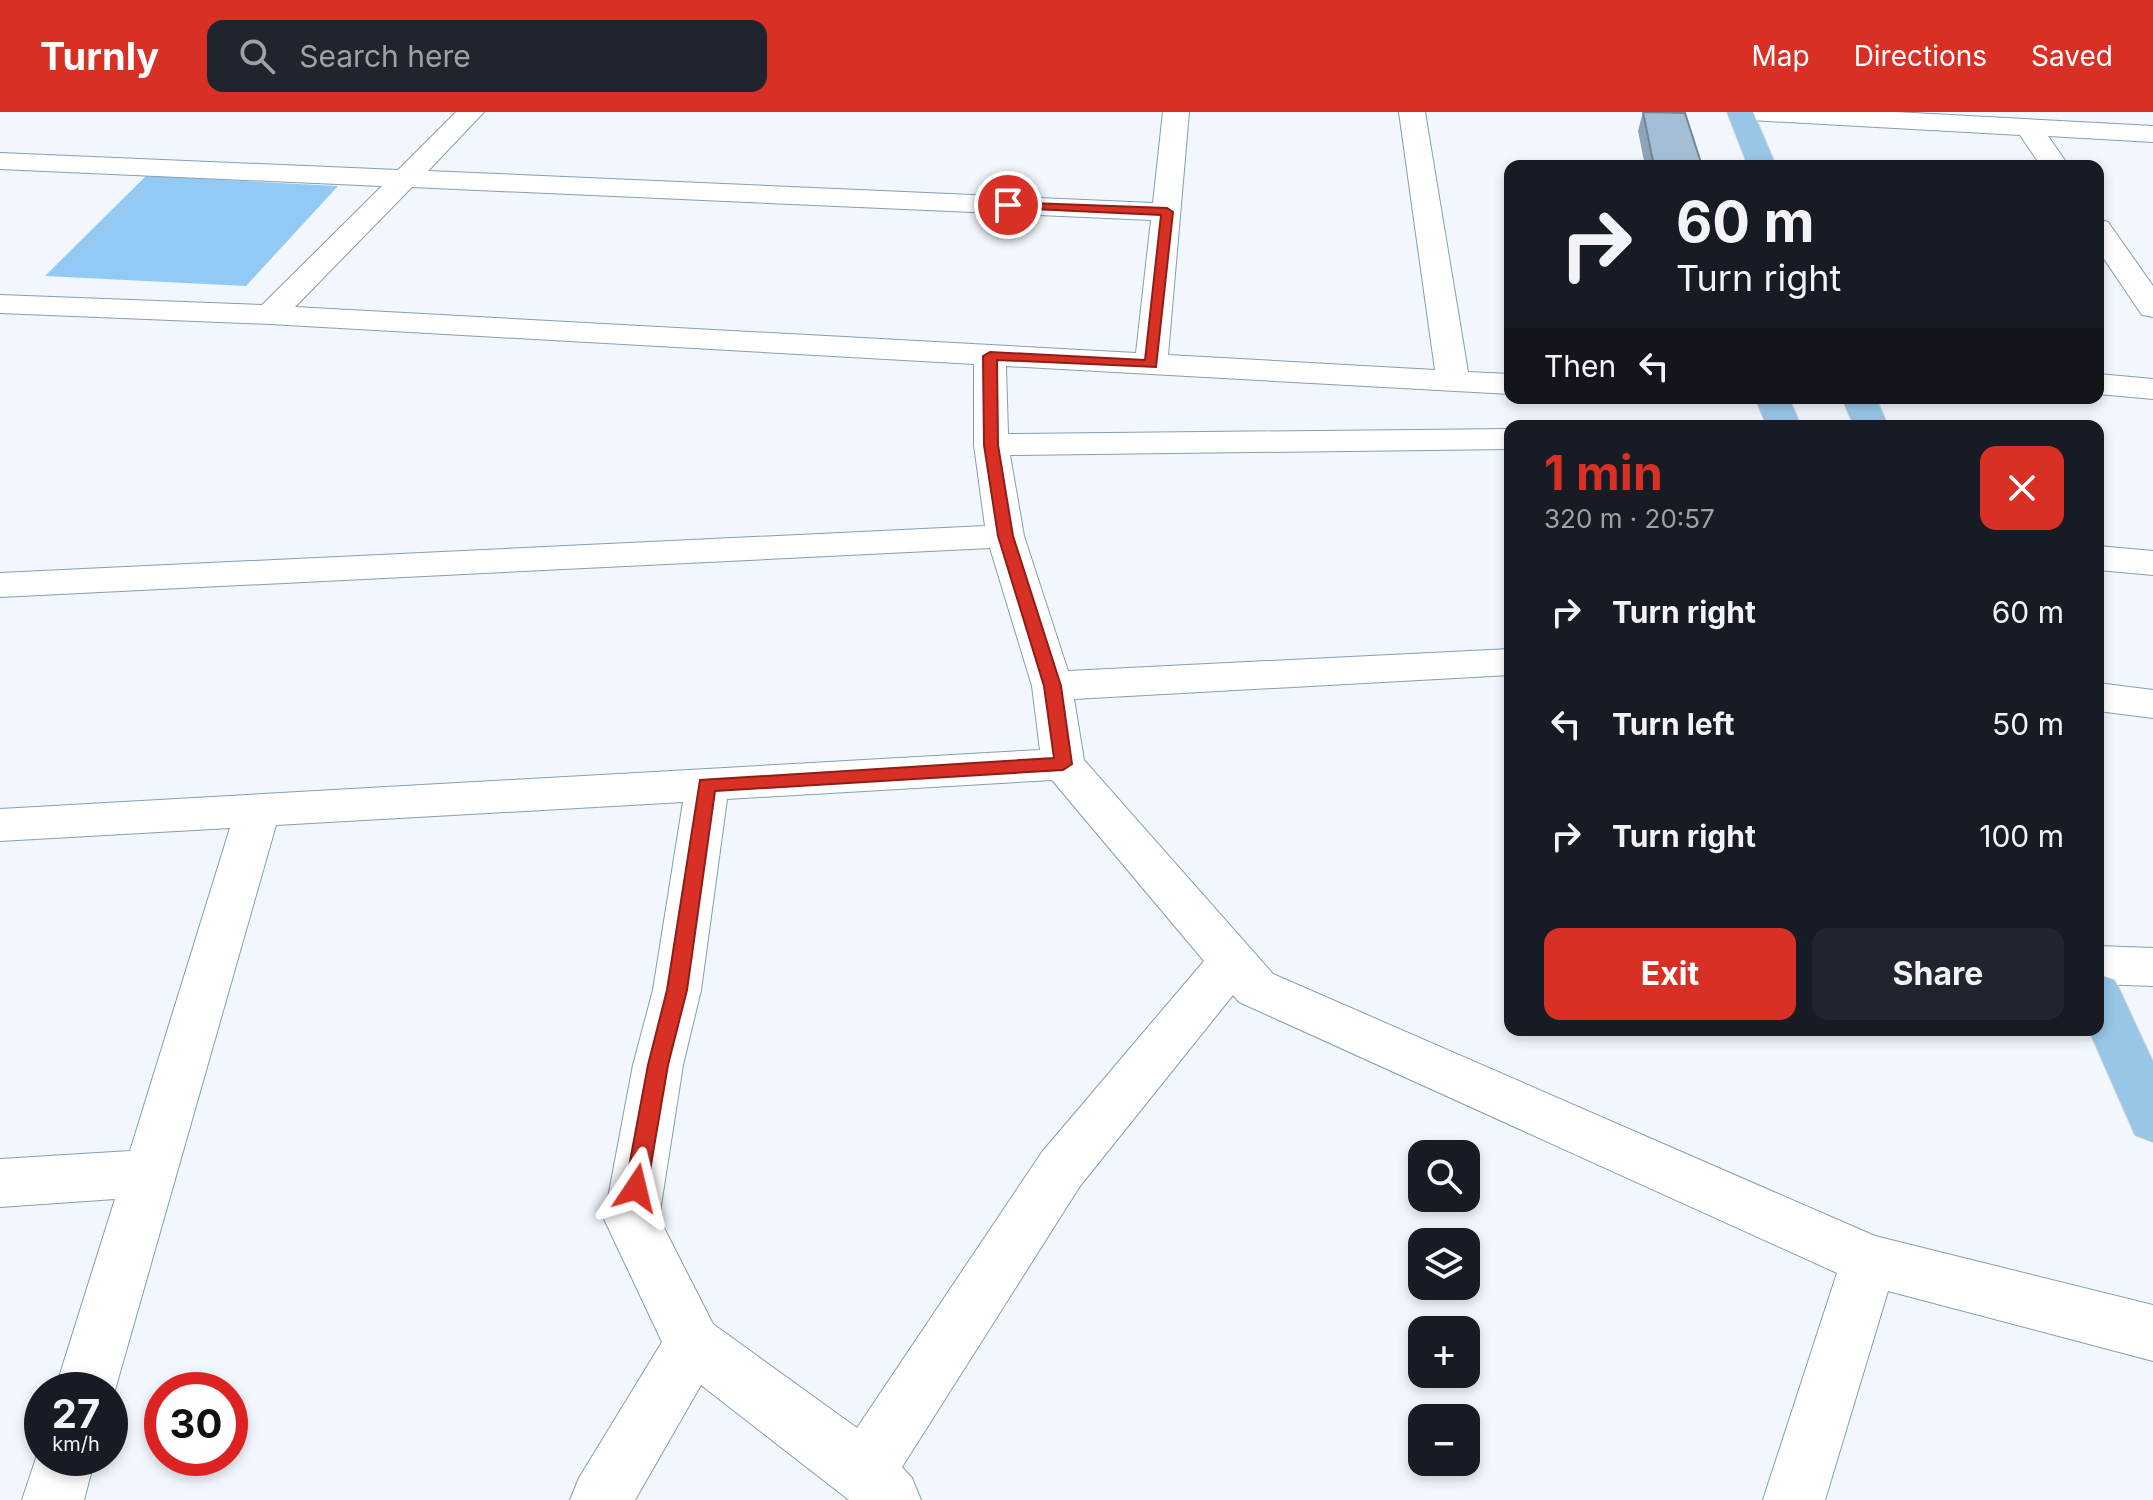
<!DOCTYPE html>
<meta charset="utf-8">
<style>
:root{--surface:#171b24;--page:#20242c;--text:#f1f3f6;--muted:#9ea1a6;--accent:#d93025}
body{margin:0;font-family:Inter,sans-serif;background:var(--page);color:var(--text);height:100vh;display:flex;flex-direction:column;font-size:30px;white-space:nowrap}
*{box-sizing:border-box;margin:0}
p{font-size:26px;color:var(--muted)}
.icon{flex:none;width:44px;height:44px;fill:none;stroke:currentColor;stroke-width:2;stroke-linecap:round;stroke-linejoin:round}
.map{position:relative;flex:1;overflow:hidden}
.details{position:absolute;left:1504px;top:308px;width:600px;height:616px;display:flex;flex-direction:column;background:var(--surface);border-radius:16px;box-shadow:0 4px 12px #0003}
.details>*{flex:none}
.hud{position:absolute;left:1504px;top:48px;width:600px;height:244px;border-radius:16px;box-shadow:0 4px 12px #0003;background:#171b24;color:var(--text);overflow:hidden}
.buttons{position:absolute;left:1408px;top:1028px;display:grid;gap:16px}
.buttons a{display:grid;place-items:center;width:72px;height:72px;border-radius:16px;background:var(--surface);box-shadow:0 4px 12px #0003;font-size:40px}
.speed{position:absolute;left:24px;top:1260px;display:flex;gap:16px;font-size:40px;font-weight:700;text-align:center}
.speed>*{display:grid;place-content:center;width:104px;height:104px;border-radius:50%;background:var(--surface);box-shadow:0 4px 12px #0003;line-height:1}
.speed small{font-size:20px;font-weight:400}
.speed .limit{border:12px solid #d22;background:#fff;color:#111}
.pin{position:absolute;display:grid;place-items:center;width:68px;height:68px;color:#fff;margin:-34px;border:4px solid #fff;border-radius:50%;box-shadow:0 2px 8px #0007}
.me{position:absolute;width:88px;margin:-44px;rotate:10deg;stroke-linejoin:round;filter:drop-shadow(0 0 6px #0008)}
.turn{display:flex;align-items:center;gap:28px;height:168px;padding:0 40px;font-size:36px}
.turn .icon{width:104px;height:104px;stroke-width:2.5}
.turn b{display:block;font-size:56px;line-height:68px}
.then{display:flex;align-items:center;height:76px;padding:0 40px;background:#0003;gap:16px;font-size:30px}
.round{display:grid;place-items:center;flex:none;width:84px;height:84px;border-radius:16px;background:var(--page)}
.overview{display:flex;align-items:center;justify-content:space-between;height:136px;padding:0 40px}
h1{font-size:48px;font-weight:700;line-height:60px;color:var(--accent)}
.primary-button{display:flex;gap:16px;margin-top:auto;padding:16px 40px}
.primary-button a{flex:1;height:92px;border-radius:16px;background:var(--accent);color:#fff;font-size:32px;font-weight:700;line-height:92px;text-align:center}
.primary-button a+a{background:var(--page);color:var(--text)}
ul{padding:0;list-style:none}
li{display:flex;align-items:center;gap:24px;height:112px;padding:0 40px}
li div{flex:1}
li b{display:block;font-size:30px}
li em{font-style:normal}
header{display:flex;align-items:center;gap:48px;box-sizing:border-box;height:112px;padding:0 40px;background:var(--accent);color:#fff}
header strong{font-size:38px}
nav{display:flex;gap:44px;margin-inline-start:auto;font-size:28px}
.search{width:560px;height:72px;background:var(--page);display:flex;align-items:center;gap:20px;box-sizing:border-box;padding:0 28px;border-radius:16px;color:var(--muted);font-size:30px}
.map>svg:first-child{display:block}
.green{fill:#93caf5}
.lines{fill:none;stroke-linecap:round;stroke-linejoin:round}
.minor-casing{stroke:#849eb3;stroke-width:2}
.major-casing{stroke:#d1d3d5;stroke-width:2}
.minor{fill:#fff;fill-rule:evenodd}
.major{fill:#98c6e7;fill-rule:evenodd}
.wall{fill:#8da4b7}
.building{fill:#a4bfd5;stroke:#738695;stroke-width:2}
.route{fill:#d93025;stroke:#8d1f18;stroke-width:2}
</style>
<header>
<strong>Turnly</strong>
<div class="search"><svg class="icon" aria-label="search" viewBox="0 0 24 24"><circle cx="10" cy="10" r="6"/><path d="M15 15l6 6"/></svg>Search here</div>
<nav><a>Map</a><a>Directions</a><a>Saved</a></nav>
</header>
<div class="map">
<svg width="2153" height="1388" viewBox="0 0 2153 1388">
<rect width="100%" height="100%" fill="#f1f7fc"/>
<path class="green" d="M146,64L338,74L246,174L45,164Z"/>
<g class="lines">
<defs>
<path id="minor" d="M456,0H484L428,59L1153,91L1163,0H1189L1168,243L1435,258L1399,0H1425L1468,260L1510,262V282L1006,254L1008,322L1510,317V337L1010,343L1024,424L1068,559L1510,537V563L1074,587L1084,648L1273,862L1875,1124L2153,1193V1249L1888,1179L1825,1388H1763L1837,1161L1239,890L1233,883L1080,1074L902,1355L912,1366L921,1388H849L701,1273L635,1388H570L579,1366L662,1230L604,1107L633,953L653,878L683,690L276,713L115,1278L110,1289V1278H55L115,1087L0,1095V1047L130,1039L230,716L0,729V697L1040,638L1032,574L990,436L0,485V461L985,414L974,333V252L270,212L0,201V183L262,193L382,74L0,57V41L398,58ZM412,75L1151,108L1136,241L295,195ZM1052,668L1204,849L1042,1040L857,1316L713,1212L659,1106L683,953L701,878L727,687Z
M1737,0H1895L2153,14V30L2048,24L2069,54H2041L2020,23L1750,8Z
M2098,107L2108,110L2153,174V205L2142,203L2098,138Z
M2098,262L2153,267V287L2098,282Z
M2098,434L2153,439V463L2098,458Z
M2098,571L2153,578V606L2098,599Z
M2098,834L2153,836V874L2098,872Z
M42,1328V1346H95L84,1388H22Z"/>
<path id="major" d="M1727,0H1753L1776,54H1748Z
M1755,286H1789L1801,314H1767Z
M1842,286H1876L1888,314H1854Z
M2098,862L2115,868L2153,950V1030L2135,1023L2089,918H2098Z"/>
</defs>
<use href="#minor" class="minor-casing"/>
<use href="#major" class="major-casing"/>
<use href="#minor" class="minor"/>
<use href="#major" class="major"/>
</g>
<path class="wall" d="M1643,0L1702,54H1645L1638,19Z"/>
<path class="building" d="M1643,0L1685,1L1702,54H1654Z"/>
<path class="route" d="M1004,90L1167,96L1173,100L1156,255L997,248L998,333L1013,424L1061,574L1072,652L1063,658L715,679L687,878L668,953L647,1076L644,1083L636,1086L628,1083L625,1076L648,953L667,878L700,668L1054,646L1044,574L998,424L984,333L983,244L990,240L1145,248L1161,103L1008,96L1004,95Z"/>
</svg>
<div class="buttons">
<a><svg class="icon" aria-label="search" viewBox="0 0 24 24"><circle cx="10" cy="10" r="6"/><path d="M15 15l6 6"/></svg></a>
<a><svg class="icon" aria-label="layers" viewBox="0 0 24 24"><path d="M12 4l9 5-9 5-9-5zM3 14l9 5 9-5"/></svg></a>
<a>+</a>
<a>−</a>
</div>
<div class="speed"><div>27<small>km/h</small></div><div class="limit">30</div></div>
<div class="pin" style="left:1008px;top:93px;background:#d93025"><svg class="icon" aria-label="arrive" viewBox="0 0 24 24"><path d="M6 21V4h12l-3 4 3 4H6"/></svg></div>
<svg class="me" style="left:636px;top:1076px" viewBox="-20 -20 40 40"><path d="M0-17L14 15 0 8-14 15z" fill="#d93025" stroke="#fff" stroke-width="4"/></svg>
<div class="hud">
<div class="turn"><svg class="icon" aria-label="right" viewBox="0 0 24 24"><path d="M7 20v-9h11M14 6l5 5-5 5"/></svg><div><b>60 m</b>Turn right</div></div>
<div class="then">Then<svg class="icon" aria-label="left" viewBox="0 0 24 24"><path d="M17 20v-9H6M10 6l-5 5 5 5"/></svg></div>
</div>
<section class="details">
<div class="overview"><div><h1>1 min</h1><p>320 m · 20:57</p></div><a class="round" style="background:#d93025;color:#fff"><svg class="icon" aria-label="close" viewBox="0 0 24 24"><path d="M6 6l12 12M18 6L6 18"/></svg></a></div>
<ul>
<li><svg class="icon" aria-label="right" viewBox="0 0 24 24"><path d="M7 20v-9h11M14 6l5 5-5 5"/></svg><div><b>Turn right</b></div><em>60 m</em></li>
<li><svg class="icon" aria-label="left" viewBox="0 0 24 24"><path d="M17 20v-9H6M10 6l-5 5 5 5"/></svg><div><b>Turn left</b></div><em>50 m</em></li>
<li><svg class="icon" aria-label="right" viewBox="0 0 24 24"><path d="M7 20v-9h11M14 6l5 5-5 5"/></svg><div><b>Turn right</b></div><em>100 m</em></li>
</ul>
<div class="primary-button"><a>Exit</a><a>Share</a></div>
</section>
</div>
